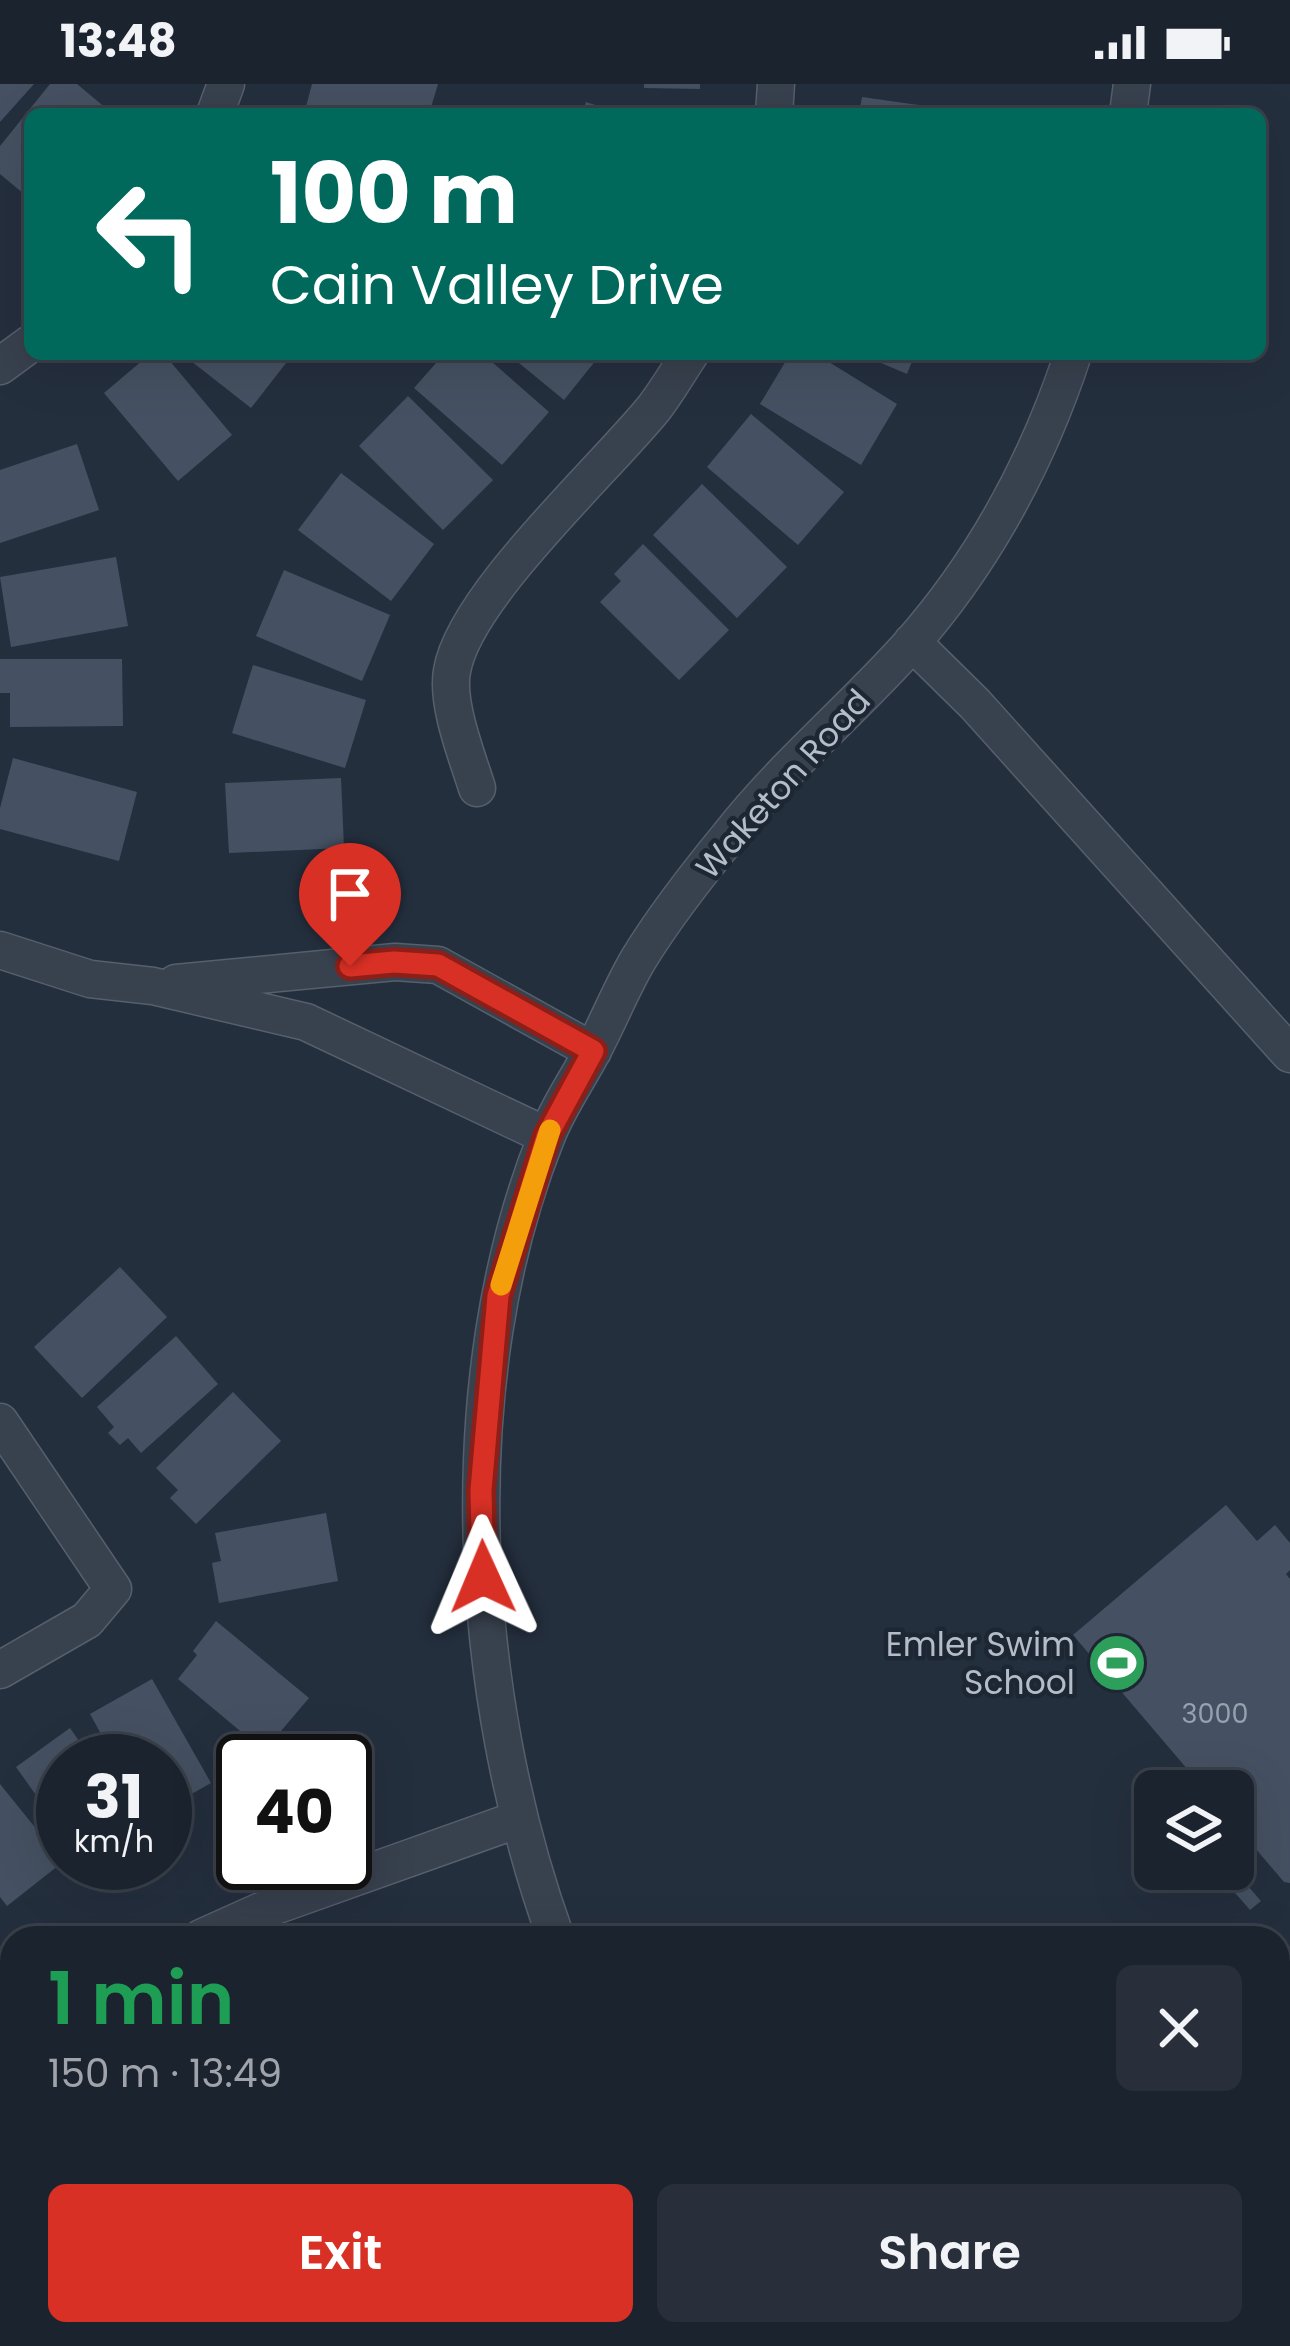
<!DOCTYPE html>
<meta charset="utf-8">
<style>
:root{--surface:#1b232e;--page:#282f3a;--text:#f1f3f6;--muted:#a0a4aa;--line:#39404a;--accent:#d93025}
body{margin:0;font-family:Poppins,sans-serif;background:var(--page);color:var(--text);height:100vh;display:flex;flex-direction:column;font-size:45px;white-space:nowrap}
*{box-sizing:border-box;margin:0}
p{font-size:39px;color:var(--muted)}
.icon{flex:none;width:66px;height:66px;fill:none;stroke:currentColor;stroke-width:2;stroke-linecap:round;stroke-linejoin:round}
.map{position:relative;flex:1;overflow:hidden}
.sheet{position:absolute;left:0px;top:1842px;width:1290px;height:420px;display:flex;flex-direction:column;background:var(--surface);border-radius:36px 36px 0 0;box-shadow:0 12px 48px #0002,0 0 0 3px var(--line)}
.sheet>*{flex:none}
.hud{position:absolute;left:24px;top:24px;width:1242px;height:252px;border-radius:18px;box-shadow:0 12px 48px #0002,0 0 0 3px var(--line);background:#00695c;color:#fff;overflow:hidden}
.tools{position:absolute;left:1134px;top:1686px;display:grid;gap:24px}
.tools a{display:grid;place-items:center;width:120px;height:120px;border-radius:18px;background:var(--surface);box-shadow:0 12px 48px #0002,0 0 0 3px var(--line);font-size:60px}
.speed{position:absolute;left:36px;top:1650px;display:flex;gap:24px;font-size:60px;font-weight:700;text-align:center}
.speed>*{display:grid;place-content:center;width:156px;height:156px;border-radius:50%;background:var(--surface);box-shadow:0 12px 48px #0002,0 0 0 3px var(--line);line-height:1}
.speed small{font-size:30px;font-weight:400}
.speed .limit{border:6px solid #111;border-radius:18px;background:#fff;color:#111}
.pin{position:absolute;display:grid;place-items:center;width:102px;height:102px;color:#fff;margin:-123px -51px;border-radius:50% 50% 50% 0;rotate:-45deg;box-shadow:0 0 12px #0007}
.pin .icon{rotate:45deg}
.me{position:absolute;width:132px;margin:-66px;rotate:359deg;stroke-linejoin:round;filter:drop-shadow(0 0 9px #0008)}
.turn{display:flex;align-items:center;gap:42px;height:252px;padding:0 48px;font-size:54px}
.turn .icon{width:156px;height:156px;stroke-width:2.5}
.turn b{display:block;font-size:84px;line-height:102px}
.round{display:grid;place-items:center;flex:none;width:126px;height:126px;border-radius:18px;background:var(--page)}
.head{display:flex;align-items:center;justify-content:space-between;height:204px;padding:0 48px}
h1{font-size:72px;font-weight:600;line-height:90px;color:#1e9e55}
.primary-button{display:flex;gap:24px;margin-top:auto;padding:24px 48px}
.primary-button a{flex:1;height:138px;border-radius:18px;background:var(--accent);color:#fff;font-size:48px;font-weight:600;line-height:138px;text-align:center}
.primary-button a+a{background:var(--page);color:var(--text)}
.status{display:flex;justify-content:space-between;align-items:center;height:84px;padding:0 60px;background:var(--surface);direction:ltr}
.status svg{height:33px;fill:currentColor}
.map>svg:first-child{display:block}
.building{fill:#455162}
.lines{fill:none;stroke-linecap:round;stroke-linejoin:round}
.minor-casing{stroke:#565f6c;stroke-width:39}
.minor{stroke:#38414e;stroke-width:36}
.route-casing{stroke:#8d1f18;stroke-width:30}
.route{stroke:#d93025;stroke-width:21}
.slow{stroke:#f59e0b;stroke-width:21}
.labels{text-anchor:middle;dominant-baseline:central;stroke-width:9;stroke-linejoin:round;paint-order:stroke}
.number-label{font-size:27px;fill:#98a1af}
.street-label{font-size:33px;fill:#b4bcc9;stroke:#1d2633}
.poi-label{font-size:33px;fill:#b4bcc9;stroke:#1d2633;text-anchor:end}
</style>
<div class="status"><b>13:48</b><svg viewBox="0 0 49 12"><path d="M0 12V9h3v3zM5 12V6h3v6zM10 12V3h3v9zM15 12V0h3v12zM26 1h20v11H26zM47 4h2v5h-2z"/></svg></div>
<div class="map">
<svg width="1290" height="2262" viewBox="0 0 1290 2262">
<rect width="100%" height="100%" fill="#242f3e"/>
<path class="building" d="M0,0H34L0,38Z
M50,0H77L113,30H30V115L0,90V62Z
M312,0H438L429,30H304Z
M644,0H700V5L644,4Z
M862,13L961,27L960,30H859Z
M586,18L620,29V30H582Z
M150,270H164L232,351L178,397L104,309Z
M182,270H293L251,324Z
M444,270H483L549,328L502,381L414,304Z
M508,270H601L564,316Z
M790,270H816L897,320L861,381L760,320Z
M860,270H915L907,290Z
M408,312L493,396L443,446L359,362Z
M751,330L844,408L798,461L707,383Z
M77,360L99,426L0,459V386Z
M341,389L434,460L391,517L298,446Z
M702,400L787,483L737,534L653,451Z
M643,460L729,546L679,596L600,518L621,497L614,490Z
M116,473L128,542L11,563L0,493Z
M284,486L390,531L362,597L256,552Z
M0,575H122L123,642L10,643V609H0Z
M253,581L366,616L345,684L232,649Z
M13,674L137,708L119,777L0,745V724Z
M341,694L344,764L229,769L225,699Z
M120,1183L167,1233L82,1314L34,1263Z
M176,1252L218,1300L141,1369L128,1354L120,1361L108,1349L114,1343L97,1323Z
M233,1308L281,1357L196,1440L170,1414L178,1406L156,1384Z
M1226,1421L1257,1457L1275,1441L1290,1459V1486L1286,1490L1290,1495V1799L1284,1798L1233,1738V1707H1206L1073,1551Z
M326,1429L338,1497L219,1519L212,1479L221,1477L215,1449Z
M216,1537L309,1614L264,1667L178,1595L197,1571L193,1567Z
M152,1595L211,1699L165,1725V1677H116L90,1630Z
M70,1644L93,1677H63V1749L16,1683Z
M0,1700L63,1778L7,1822L0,1813Z
M1240,1793L1261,1817L1250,1826L1229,1802Z"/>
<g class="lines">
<defs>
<path id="minor" d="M215,30L226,0
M774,30L776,0
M1128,30L1132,0
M0,282L30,260
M912,558L975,620L1290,970
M477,704C467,672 446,620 452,587C464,513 604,386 654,324C667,307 678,288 690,270
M0,866L90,895L153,902L306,938L547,1052
M176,899L395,878L438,881L593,967
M0,1338L113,1505L87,1536L0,1586
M201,1854L261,1827L519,1735
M556,1854C468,1611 449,1296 546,1054C558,1023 578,995 593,966C609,936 621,905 638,876C664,833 697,791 729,752C783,683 852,626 910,561C984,477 1038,376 1073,270
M0,1997L12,1986
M1278,2107L1290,2103
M809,2250L820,2262
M1011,2262L1023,2250"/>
</defs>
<use href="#minor" class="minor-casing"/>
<use href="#minor" class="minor"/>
</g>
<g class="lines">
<defs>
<path id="route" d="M350,882L394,878L438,881L593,967L547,1052L498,1212L481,1406L483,1493"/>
</defs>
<use href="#route" class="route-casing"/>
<use href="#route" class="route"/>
<path class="slow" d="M501,1201L550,1046"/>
</g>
<defs>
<symbol id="stadium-disc" viewBox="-11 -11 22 22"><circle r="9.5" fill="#2e9e5b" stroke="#1d2633"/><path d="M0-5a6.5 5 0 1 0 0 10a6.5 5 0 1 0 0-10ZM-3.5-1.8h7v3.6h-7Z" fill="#fff"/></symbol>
</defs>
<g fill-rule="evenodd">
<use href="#stadium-disc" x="1084" y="1546" width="66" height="66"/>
</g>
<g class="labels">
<g class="number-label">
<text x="1215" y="1629">3000</text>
</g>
<g class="street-label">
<text transform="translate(783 700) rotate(-48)">Waketon Road</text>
</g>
<g class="poi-label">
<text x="1075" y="1560">Emler Swim<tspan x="1075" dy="38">School</tspan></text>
</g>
</g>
</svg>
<div class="tools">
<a><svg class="icon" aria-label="layers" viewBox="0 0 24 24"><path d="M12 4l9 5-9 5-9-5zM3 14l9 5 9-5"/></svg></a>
</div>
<div class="speed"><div>31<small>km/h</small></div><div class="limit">40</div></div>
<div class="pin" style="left:350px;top:882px;background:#d93025"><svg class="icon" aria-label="arrive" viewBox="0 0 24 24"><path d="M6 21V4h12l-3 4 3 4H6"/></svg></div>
<svg class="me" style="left:483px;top:1493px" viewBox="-20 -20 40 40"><path d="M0-17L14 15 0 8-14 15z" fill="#d93025" stroke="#fff" stroke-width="4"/></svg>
<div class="hud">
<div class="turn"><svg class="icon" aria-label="left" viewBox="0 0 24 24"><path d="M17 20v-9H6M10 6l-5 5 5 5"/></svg><div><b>100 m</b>Cain Valley Drive</div></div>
</div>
<section class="sheet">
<div class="head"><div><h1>1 min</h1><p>150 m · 13:49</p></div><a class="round"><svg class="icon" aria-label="close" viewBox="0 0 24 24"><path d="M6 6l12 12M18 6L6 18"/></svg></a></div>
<div class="primary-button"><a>Exit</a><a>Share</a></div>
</section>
</div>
